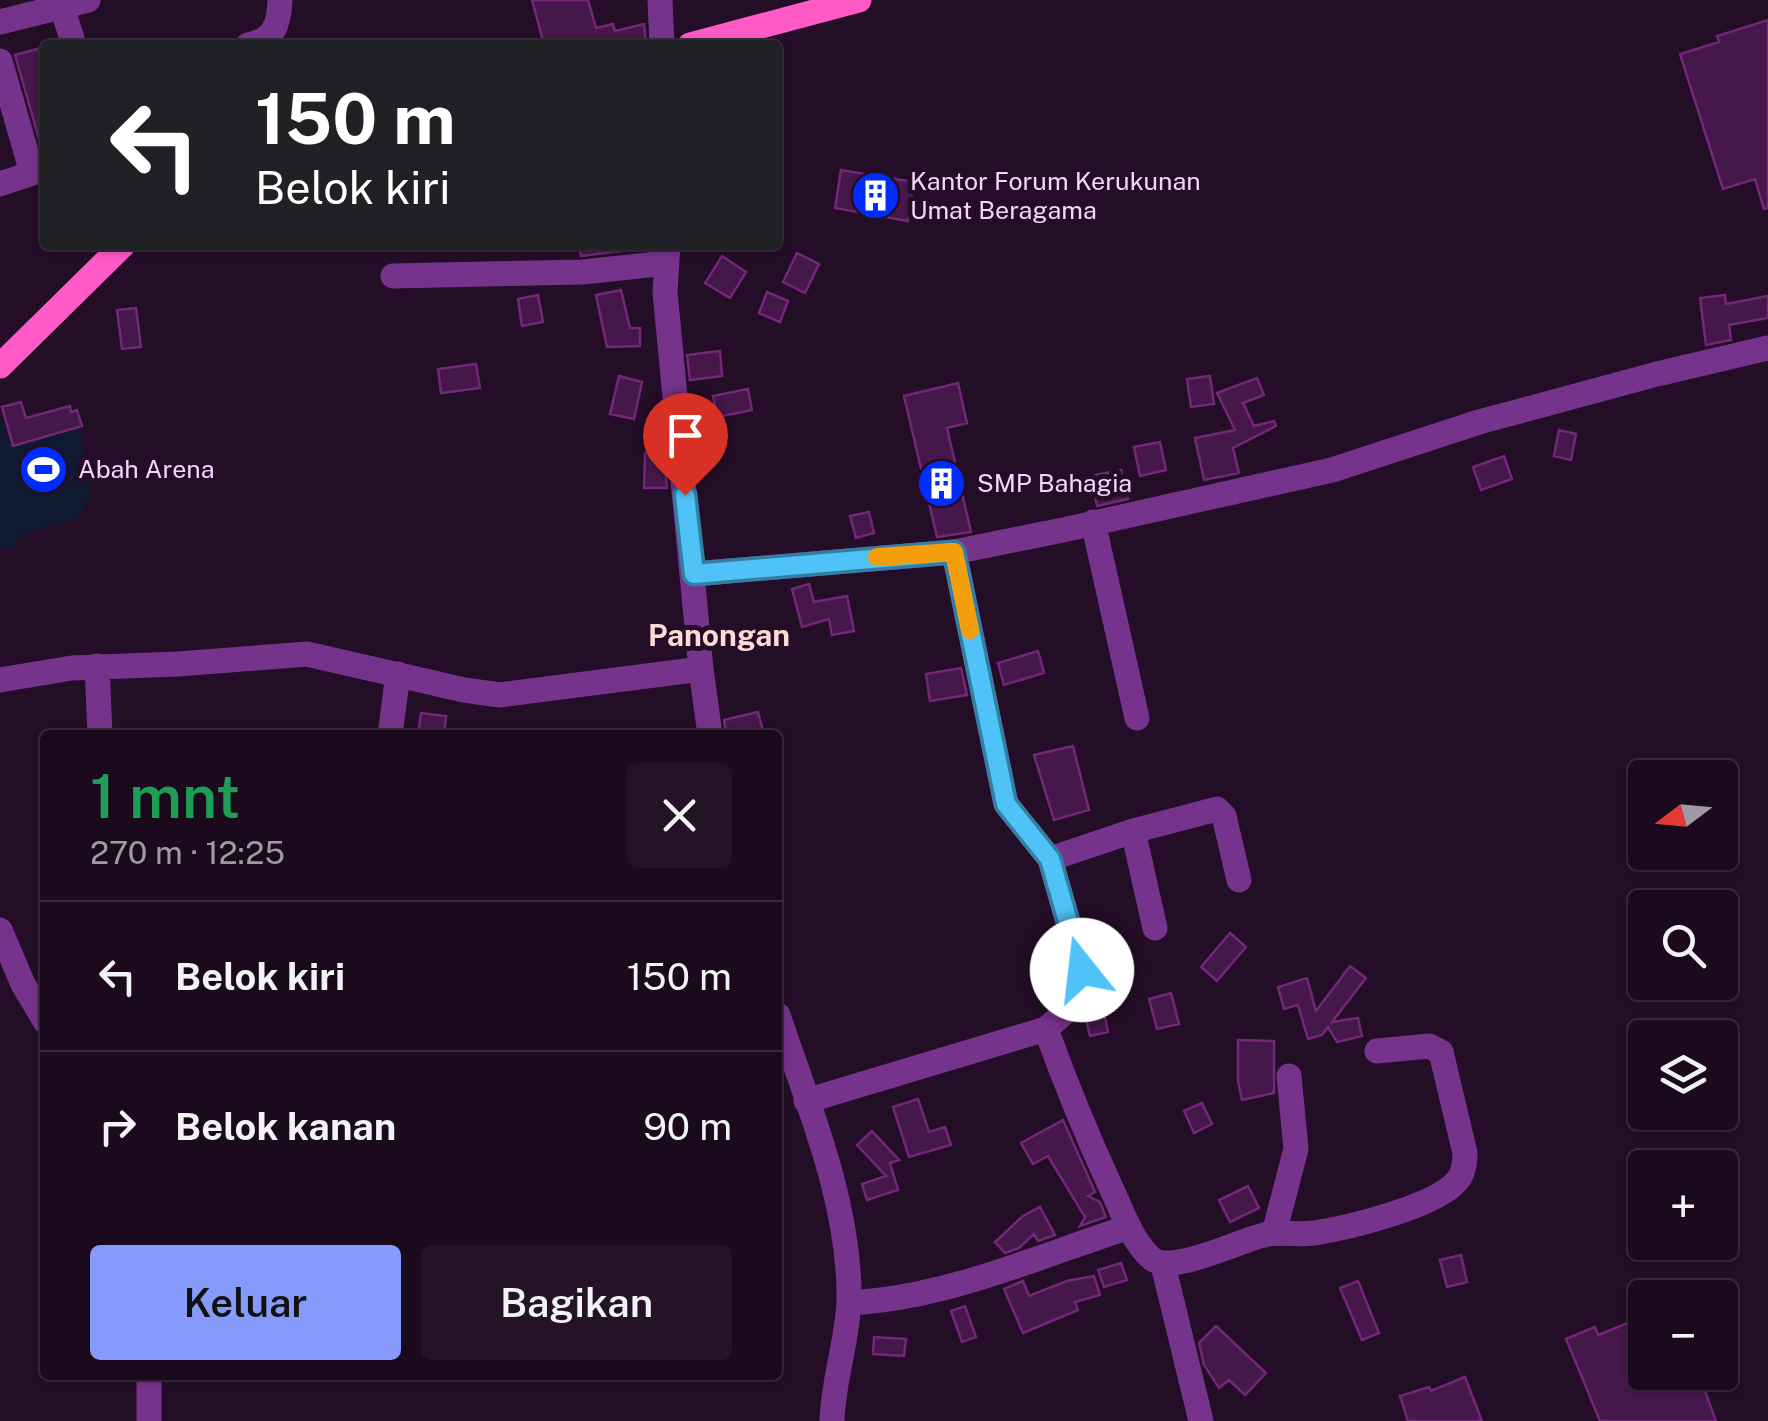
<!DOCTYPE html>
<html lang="id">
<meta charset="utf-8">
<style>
:root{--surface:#1b0a1d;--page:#241326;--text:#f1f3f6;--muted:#a09aa4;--line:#392b3b;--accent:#859afa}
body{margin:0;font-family:"Public Sans",sans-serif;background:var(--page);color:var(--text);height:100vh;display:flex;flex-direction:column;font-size:38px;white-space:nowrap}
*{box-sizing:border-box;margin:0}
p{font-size:32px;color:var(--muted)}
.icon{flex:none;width:55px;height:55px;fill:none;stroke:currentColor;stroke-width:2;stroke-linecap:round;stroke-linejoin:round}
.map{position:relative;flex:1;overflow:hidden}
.panel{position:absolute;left:40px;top:730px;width:742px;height:650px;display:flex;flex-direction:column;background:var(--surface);border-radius:10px;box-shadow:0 2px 8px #0004,0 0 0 2px var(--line)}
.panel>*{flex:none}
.hud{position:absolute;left:40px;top:40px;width:742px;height:210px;border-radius:10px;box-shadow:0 2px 8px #0004,0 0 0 2px var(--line);background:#202124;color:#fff;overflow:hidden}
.needle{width:65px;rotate:254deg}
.buttons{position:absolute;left:1628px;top:760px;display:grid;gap:20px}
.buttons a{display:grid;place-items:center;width:110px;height:110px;border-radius:10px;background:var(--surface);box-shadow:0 2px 8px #0004,0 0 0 2px var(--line);font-size:50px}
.pin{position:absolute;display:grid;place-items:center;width:85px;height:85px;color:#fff;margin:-102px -42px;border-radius:50% 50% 50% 0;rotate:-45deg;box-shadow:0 0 10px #0007}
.pin .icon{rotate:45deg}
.me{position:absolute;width:110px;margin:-55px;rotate:344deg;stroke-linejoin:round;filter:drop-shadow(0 0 8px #0008)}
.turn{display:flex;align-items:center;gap:35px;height:210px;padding:0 50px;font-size:45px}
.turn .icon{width:130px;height:130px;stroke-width:2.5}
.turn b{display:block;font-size:70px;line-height:85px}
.round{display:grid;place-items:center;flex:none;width:105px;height:105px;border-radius:10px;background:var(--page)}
.headline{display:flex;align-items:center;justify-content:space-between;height:170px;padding:0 50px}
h1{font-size:60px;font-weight:600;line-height:75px;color:#1e9e55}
.primary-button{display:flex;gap:20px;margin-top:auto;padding:20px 50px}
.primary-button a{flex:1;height:115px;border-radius:10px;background:var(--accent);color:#111;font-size:40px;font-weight:600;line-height:115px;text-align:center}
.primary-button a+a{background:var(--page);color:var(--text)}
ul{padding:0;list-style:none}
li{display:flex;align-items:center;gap:30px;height:150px;padding:0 50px;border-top:2px solid var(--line)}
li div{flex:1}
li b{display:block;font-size:38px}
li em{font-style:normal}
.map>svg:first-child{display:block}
.green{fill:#0f1a32}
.building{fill:#46174a;stroke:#722778;stroke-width:2.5}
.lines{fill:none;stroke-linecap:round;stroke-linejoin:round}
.minor{stroke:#76338b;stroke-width:25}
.major{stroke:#ff5ac5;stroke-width:25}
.route-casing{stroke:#337fa1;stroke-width:25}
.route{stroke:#4fc3f7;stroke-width:18}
.slow{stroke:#f59e0b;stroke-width:18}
.labels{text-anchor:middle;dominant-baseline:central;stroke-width:10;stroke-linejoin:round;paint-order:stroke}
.poi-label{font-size:25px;fill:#f8d3ff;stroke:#240d27;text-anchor:start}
.quarter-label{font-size:30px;font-weight:bold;fill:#ffd9d5;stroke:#240d27}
</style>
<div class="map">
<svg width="1768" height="1421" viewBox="0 0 1768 1421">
<rect width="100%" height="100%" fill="#240d27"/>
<path class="green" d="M0,414L10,444L79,424L90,494L80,517L23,534L16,546L0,550Z"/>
<path class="building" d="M532,0H588L596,28L613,24L615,31L644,24L646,45H544Z
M1768,20V208L1764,209L1755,179L1723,189L1680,54L1719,42L1717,36Z
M45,47V153H43L15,55Z
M841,170L914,182L908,221L835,208Z
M579,245H621L622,251L581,256Z
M797,253L819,264L805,293L783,282Z
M722,256L746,272L730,298L705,283Z
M621,290L630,328H640V346L607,347L596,295Z
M767,292L788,301L780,322L759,313Z
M538,295L543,322L522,326L518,299Z
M1725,295L1726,304L1768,296V318L1729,325L1731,340L1706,345L1700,298Z
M136,308L141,347L122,349L117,310Z
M720,351L722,376L690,380L687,355Z
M476,364L480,388L441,393L438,369Z
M619,376L642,382L634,419L610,414Z
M1210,376L1214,404L1191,407L1187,379Z
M1257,378L1264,395L1243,403L1254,426L1274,421L1276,426L1233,448L1239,473L1204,480L1195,438L1235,430L1217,393Z
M958,383L967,423L947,428L971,532L937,537L904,396Z
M748,389L752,410L717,417L713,396Z
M21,402L26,418L70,406L71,412L77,410L82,426L13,446L2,407Z
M1559,430L1576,434L1571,460L1554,456Z
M1160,442L1166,470L1140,476L1134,447Z
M645,453L664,454L667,488H644Z
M1504,456L1512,479L1481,490L1473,467Z
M1121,470L1128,499L1097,506L1091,476Z
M869,512L874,533L856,538L850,516Z
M809,584L814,602L847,596L854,631L832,635L829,619L802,627L792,589Z
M1038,651L1044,673L1004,685L998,663Z
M961,668L967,695L930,701L926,674Z
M758,712L764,735H726L724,720Z
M421,713L446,716L444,735H418Z
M1073,746L1089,810L1054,820L1034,755Z
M1230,933L1246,947L1217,981L1201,967Z
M1350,966L1366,978L1332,1022L1358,1018L1362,1036L1337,1042L1328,1027L1322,1035L1308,1039L1298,1005L1284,1009L1278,987L1307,978L1316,1011Z
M1171,993L1179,1024L1157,1029L1149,999Z
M1103,1008L1108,1032L1090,1036L1085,1015Z
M1238,1040L1274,1041V1093L1242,1100L1238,1081Z
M918,1099L929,1132L945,1127L951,1145L909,1157L893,1107Z
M1202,1103L1212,1124L1194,1133L1184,1111Z
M1063,1120L1095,1192L1088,1196L1100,1202L1106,1217L1080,1226L1085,1217L1048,1156L1033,1164L1021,1143Z
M872,1131L899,1160L890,1163L898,1190L867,1200L862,1184L886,1176L857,1145Z
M1248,1186L1259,1208L1230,1222L1219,1200Z
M1040,1207L1055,1235L1038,1241L1034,1234L1019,1248L1005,1253L995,1242L1023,1216Z
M1461,1255L1467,1282L1447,1287L1440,1260Z
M1121,1263L1127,1280L1104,1287L1098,1270Z
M1094,1276L1100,1295L1075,1302L1078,1310L1023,1333L1004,1289L1023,1281L1029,1296L1067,1281Z
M1358,1281L1379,1333L1362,1340L1340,1288Z
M965,1306L976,1337L962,1342L951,1311Z
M1645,1316V1372H1698L1716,1421H1600L1566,1339L1595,1327L1598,1335Z
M1216,1326L1266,1373L1245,1395L1229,1380L1219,1388L1204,1365L1199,1343Z
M874,1337L906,1339L904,1356L873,1354Z
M1465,1377L1482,1421H1408L1400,1396L1429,1387L1431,1391Z"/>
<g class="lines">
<path class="minor" d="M660,0L662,45
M62,7L74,45
M0,22L88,0
M248,45C274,40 279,25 280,0
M0,61L32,173
M0,184L45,169
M668,245L665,292L701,669L710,735
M393,276L583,272L666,263
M1093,522L1137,718
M954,552L1006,804L1050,859L1133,831L1217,809L1224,816L1239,880
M694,574L954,552L1063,530L1332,470L1479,422L1657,374L1768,348
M97,666L100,735
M0,680L72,668L178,664L307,654L464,690L500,695L701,669
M390,735L398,674
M1133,831L1155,928
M0,930L23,984L45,1021
M778,1015C808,1105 850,1202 849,1299C848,1340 833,1380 832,1421
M1046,1029C1066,1085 1088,1138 1113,1192C1123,1214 1133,1242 1151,1258C1172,1276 1241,1239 1268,1234C1283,1232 1299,1235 1314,1233C1347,1228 1435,1207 1457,1181C1464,1173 1465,1163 1465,1153L1441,1052L1429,1046L1377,1051
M806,1101L1046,1029L1072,1006L1084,979L1050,859
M1274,1233L1296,1149L1289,1076
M1163,1265L1201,1421
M849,1303C946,1298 1037,1257 1129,1227
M149,1421V1375"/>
<path class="major" d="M690,45L859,0
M0,366L123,245"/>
</g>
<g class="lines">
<defs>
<path id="route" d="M685,495L694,574L954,552L1006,804L1050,859L1082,970"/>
</defs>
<use href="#route" class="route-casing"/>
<use href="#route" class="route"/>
<path class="slow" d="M877,557L954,552L970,630"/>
</g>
<defs>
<symbol id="building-disc" viewBox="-11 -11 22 22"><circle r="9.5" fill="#002dfe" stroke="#240d27"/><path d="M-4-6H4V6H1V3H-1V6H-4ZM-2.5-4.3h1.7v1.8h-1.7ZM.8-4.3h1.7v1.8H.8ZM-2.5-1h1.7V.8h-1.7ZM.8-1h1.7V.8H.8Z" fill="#fff"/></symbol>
<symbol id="stadium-disc" viewBox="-11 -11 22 22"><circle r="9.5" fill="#002dfe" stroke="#240d27"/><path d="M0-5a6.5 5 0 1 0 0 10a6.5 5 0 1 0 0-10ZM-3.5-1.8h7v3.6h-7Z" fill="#fff"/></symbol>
</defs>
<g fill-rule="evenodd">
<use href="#building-disc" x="848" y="168" width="55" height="55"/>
<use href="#stadium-disc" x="16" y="442" width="55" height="55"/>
<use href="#building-disc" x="914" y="456" width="55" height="55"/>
</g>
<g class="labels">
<g class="poi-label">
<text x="910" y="181">Kantor Forum Kerukunan<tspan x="910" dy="29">Umat Beragama</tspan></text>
<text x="78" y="469">Abah Arena</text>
<text x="977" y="483">SMP Bahagia</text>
</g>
<g class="quarter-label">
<text x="719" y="635">Panongan</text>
</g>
</g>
</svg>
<div class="buttons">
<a><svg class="needle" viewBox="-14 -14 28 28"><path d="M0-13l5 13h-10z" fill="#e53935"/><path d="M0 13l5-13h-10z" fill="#a09aa4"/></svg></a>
<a><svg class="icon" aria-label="search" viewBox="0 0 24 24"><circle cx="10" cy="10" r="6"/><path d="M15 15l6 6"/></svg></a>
<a><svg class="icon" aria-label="layers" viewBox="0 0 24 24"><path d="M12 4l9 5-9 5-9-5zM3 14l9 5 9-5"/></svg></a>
<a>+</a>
<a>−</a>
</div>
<div class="pin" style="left:685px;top:495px;background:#d93025"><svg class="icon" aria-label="arrive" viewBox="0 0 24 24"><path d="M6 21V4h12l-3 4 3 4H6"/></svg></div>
<svg class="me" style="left:1082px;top:970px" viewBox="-20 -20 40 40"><circle r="19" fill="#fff"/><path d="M0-13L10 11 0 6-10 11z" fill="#4fc3f7"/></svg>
<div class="hud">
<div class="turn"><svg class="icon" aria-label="left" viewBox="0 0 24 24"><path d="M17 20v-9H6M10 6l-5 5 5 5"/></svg><div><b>150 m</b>Belok kiri</div></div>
</div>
<section class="panel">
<div class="headline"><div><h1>1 mnt</h1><p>270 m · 12:25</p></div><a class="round"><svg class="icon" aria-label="close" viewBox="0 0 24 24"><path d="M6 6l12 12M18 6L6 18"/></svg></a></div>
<ul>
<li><svg class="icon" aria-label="left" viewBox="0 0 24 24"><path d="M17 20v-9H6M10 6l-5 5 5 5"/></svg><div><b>Belok kiri</b></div><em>150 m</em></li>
<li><svg class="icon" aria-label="right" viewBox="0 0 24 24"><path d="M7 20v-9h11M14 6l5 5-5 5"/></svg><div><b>Belok kanan</b></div><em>90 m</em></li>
</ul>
<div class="primary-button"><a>Keluar</a><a>Bagikan</a></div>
</section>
</div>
